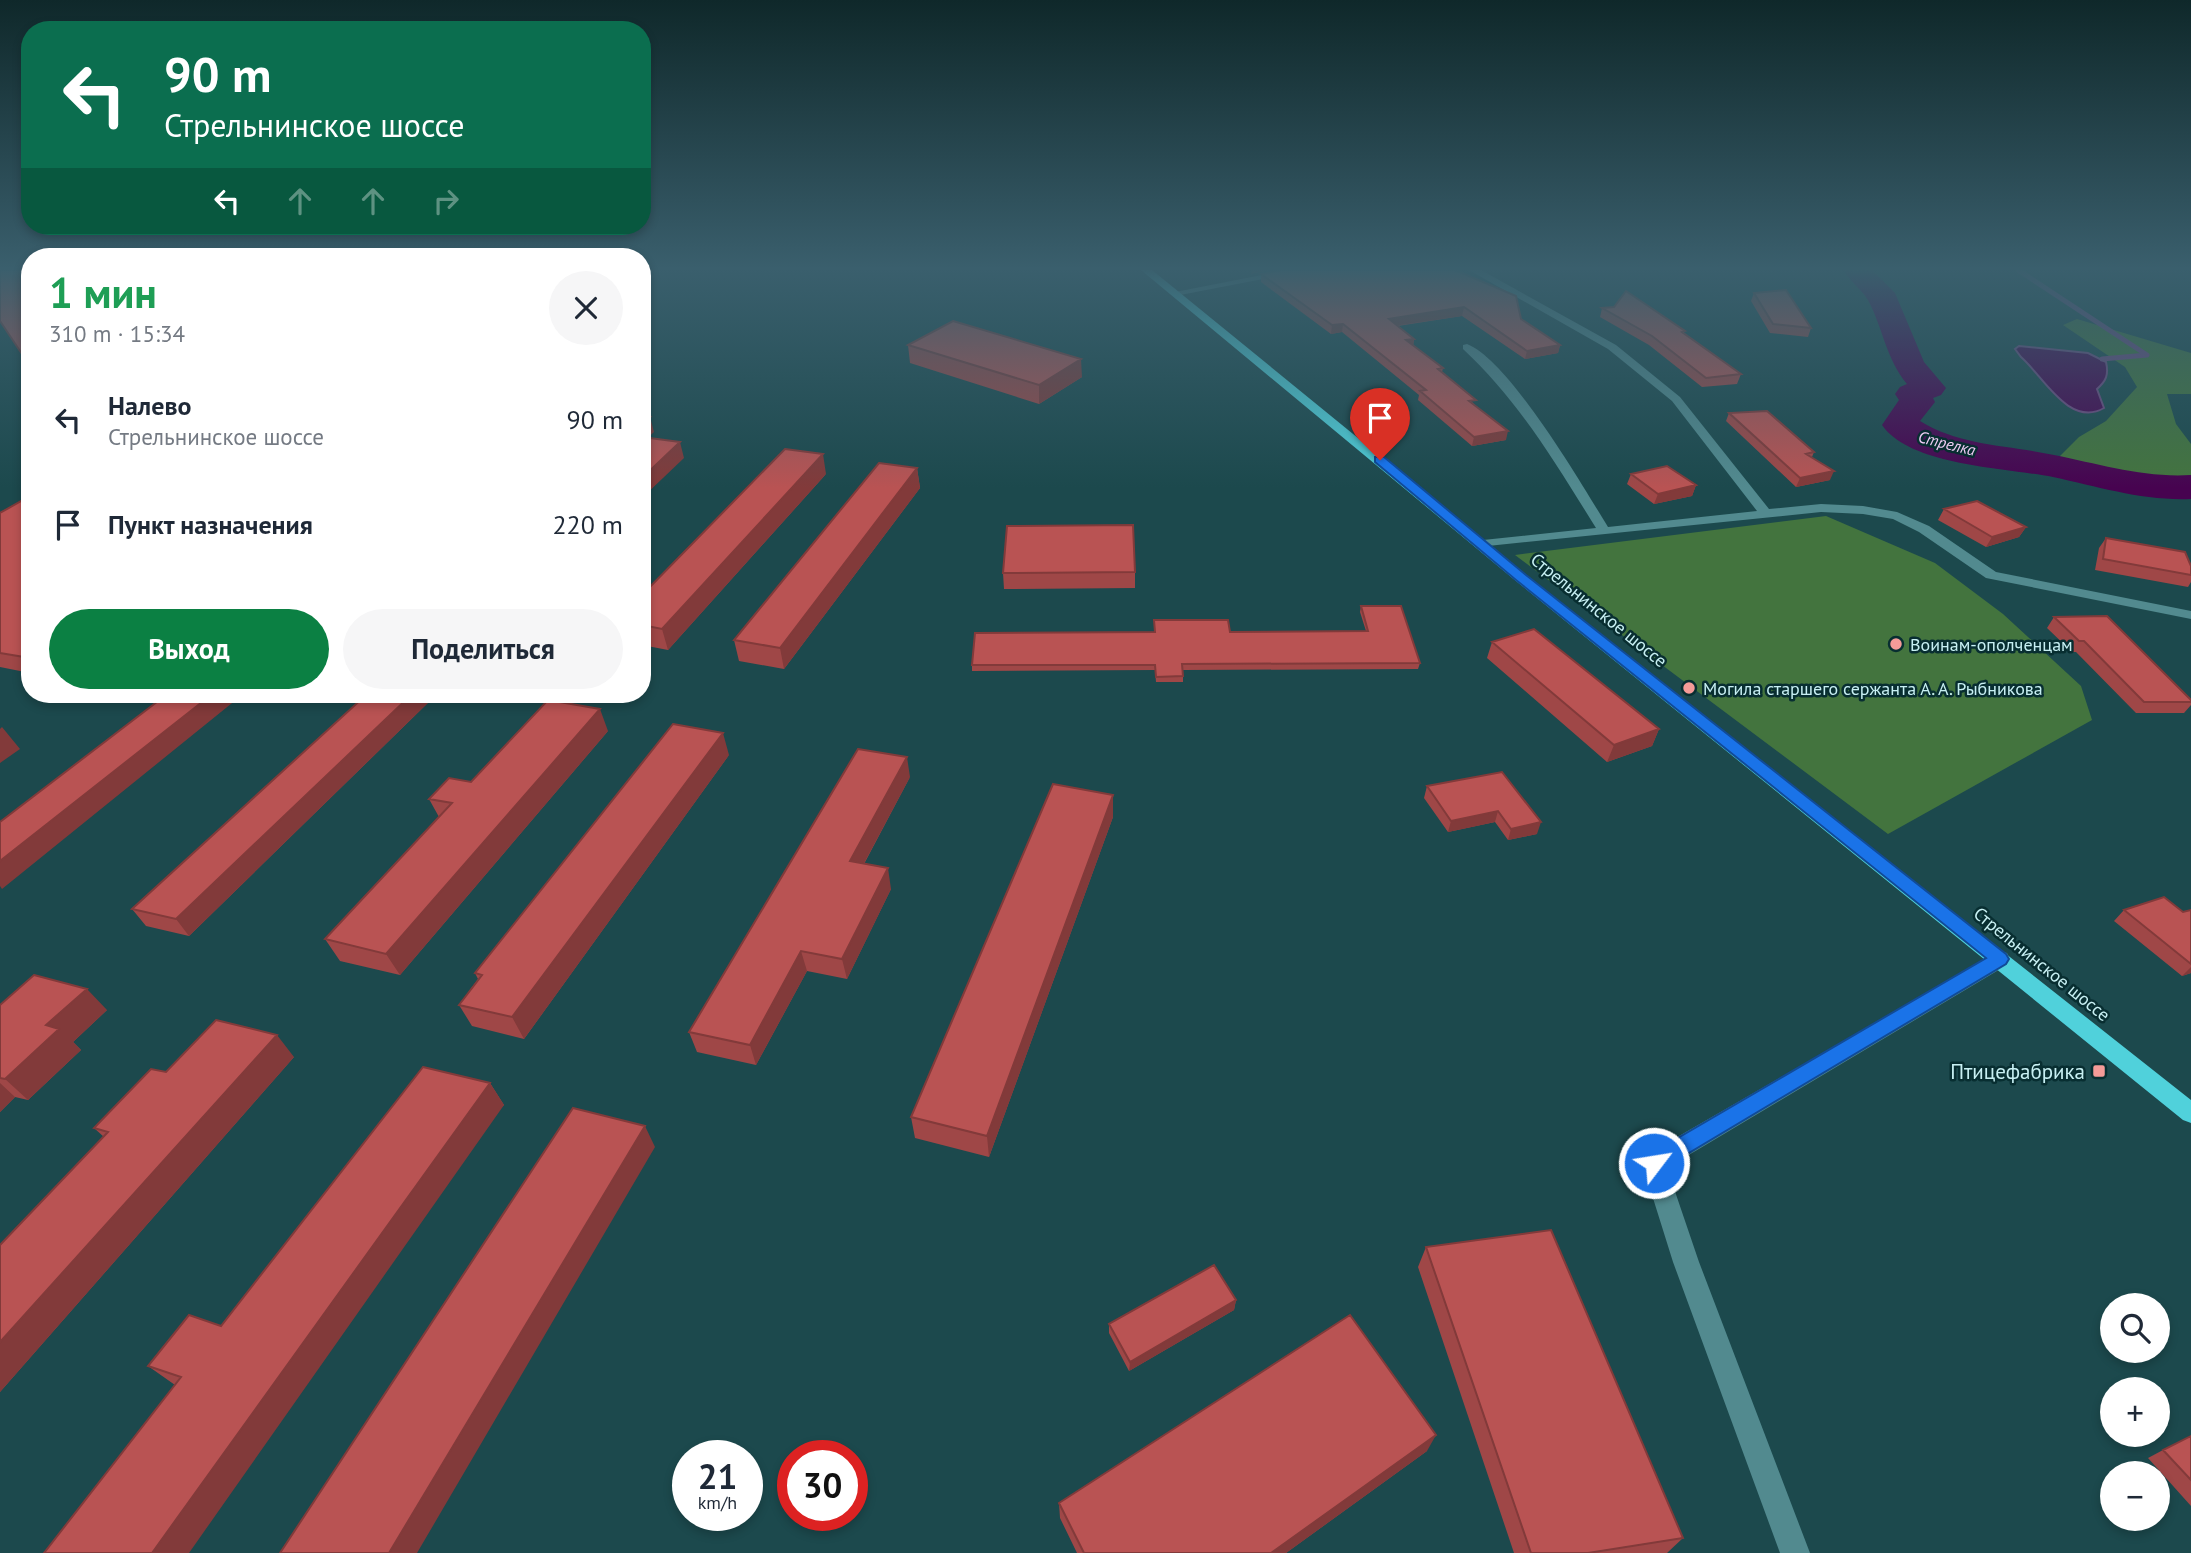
<!DOCTYPE html>
<html lang="ru">
<meta charset="utf-8">
<style>
:root{--surface:#fff;--page:#f6f6f7;--text:#1f2937;--muted:#747a83;--accent:#0b8043}
body{margin:0;font-family:"PT Sans",sans-serif;background:var(--page);color:var(--text);height:100vh;display:flex;flex-direction:column;font-size:26px;white-space:nowrap}
*{box-sizing:border-box;margin:0}
p{font-size:23px;color:var(--muted)}
.icon{flex:none;width:38px;height:38px;fill:none;stroke:currentColor;stroke-width:2;stroke-linecap:round;stroke-linejoin:round}
.map{position:relative;flex:1;overflow:hidden}
.panel{position:absolute;left:21px;top:248px;width:630px;height:455px;display:flex;flex-direction:column;background:var(--surface);border-radius:28px;box-shadow:0 4px 10px #0003}
.panel>*{flex:none}
.top-card{position:absolute;left:21px;top:21px;width:630px;height:214px;border-radius:28px;box-shadow:0 4px 10px #0003;background:#0b6e4f;color:#fff;overflow:hidden}
.fabs{position:absolute;left:2100px;top:1293px;display:grid;gap:14px}
.fabs a{display:grid;place-items:center;width:70px;height:70px;border-radius:50%;background:var(--surface);box-shadow:0 4px 10px #0003;font-size:35px}
.speed{position:absolute;left:672px;top:1440px;display:flex;gap:14px;font-size:35px;font-weight:700;text-align:center}
.speed>*{display:grid;place-content:center;width:91px;height:91px;border-radius:50%;background:var(--surface);box-shadow:0 4px 10px #0003;line-height:1}
.speed small{font-size:18px;font-weight:400}
.speed .limit{border:10px solid #d22;background:#fff;color:#111}
.pin{position:absolute;display:grid;place-items:center;width:60px;height:60px;color:#fff;margin:-72px -30px;border-radius:50% 50% 50% 0;rotate:-45deg;box-shadow:0 0 7px #0007}
.pin .icon{rotate:45deg}
.me{position:absolute;width:77px;margin:-38px;rotate:59deg;stroke-linejoin:round;filter:drop-shadow(0 0 5px #0008)}
.turn{display:flex;align-items:center;gap:24px;height:147px;padding:0 28px;font-size:32px}
.turn .icon{width:91px;height:91px;stroke-width:2.5}
.turn b{display:block;font-size:49px;line-height:60px}
.lanes{display:flex;align-items:center;height:66px;padding:0 28px;background:#0003;justify-content:center;gap:35px;direction:ltr}
.lanes .off{opacity:.35}
.round{display:grid;place-items:center;flex:none;width:74px;height:74px;border-radius:37px;background:var(--page)}
.head{display:flex;align-items:center;justify-content:space-between;height:119px;padding:0 28px}
h1{font-size:42px;font-weight:800;line-height:52px;color:#1e9e55}
.action{display:flex;gap:14px;margin-top:auto;padding:14px 28px}
.action a{flex:1;height:80px;border-radius:42px;background:var(--accent);color:#fff;font-size:28px;font-weight:800;line-height:80px;text-align:center}
.action a+a{background:var(--page);color:var(--text)}
ul{padding:0;list-style:none}
li{display:flex;align-items:center;gap:21px;height:105px;padding:0 28px}
li div{flex:1}
li b{display:block;font-size:26px}
li em{font-style:normal}
.map>svg:first-child{display:block}
.green{fill:#43743e}
.water{fill:#470350;stroke:#6e4a81;stroke-width:2}
.lines{fill:none;stroke-linecap:round;stroke-linejoin:round}
.stream{stroke:#6e4a81;stroke-width:5}
.river{fill:#470350;fill-rule:evenodd}
.minor{fill:#528a8f;fill-rule:evenodd}
.major{fill:#50d1db;fill-rule:evenodd}
.wall{fill:#9f4747}
.shaded-wall{fill:#823a3a}
.building{fill:#b95353;stroke:#823a3a;stroke-width:2}
.route{fill:#1a73e8;stroke:#114b97;stroke-width:2}
.poi-dot{fill:#f59b98;stroke:#082e31;stroke-width:2.5}
.labels{text-anchor:middle;dominant-baseline:central;stroke-width:5;stroke-linejoin:round;paint-order:stroke}
.far-water-label{font-size:16px;font-style:italic;fill:#f0cdf5;stroke:#082e31}
.street-label{font-size:18px;fill:#c8f0f3;stroke:#082e31}
.poi-label{font-size:18px;fill:#c8f0f3;stroke:#082e31;text-anchor:start}
.near-poi-label{font-size:21px;fill:#c8f0f3;stroke:#082e31;text-anchor:end}
</style>
<div class="map">
<svg width="2191" height="1553" viewBox="0 0 2191 1553">
<rect width="100%" height="100%" fill="#1c494d"/>
<path class="green" d="M2077,319L2191,353V394H2167L2176,424L2191,444V491L2155,486L2055,461L2079,437L2106,421L2137,387L2125,367L2063,325Z
M1826,516L1935,563L2003,614L2081,686L2092,720L1888,834L1515,555Z"/>
<path class="water" d="M2019,346L2088,353L2106,362C2109,375 2106,381 2097,389L2104,408C2069,428 2043,376 2021,357L2015,349Z"/>
<g class="lines">
<path class="stream" d="M2018,270L2147,355L2102,359"/>
<path class="river" d="M1844,270H1872L1895,293L1924,362L1946,388L1941,395L1933,398L1935,402L1920,421C1960,446 2008,445 2054,455C2100,464 2143,478 2191,475V499C2143,501 2100,487 2053,477C2008,468 1910,466 1882,425L1899,400L1895,394L1900,387L1907,384C1886,359 1883,328 1868,300C1863,291 1851,283 1844,270Z"/>
<path class="minor" d="M1287,270H1310L1175,296L1170,293Z
M1469,270H1481L1616,345L1680,397L1769,509L1821,504L1863,506L1897,512L1929,526L1996,572L2191,611V619L1986,578L1919,532L1893,519L1863,514L1821,512L1478,547V541L1483,540L1596,528C1556,464 1519,401 1463,349V345L1467,344C1510,361 1582,485 1608,527L1757,511L1672,401L1608,349Z
M2000,951L2007,953L2010,959L2007,965L1667,1168L1699,1262L1810,1553H1780L1673,1262L1642,1163L1646,1155Z"/>
<path class="major" d="M1141,270H1152L1526,575L2191,1100V1123L2183,1120L1516,581Z"/>
</g>
<path class="wall" d="M1282,270L1521,319L1560,345L1558,353L1525,359L1462,316L1398,326L1414,339L1413,346L1443,368L1442,372L1475,405L1506,440L1472,446L1418,400L1419,395L1342,332L1331,334L1261,282V274Z
M1754,293L1811,328L1808,337L1770,333L1751,301Z
M1602,308L1685,331L1684,333L1741,374L1737,384L1702,387L1649,345L1600,317Z
M908,345L1082,377L1039,404L910,363Z
M1729,413L1814,452L1812,457L1830,480L1796,487L1726,421Z
M917,468L920,488L784,669L739,661L734,640Z
M826,474L668,650L642,645V595Z
M1631,474L1696,485L1692,496L1654,504L1627,484Z
M30,496V673L0,667V513Z
M1944,509L2026,527L2019,537L1986,547L1938,520Z
M2106,538L2191,566V582L2188,587L2095,570L2099,548Z
M1135,572V588L1004,589L1003,573Z
M1361,606L1420,663L1418,669L1183,670V682H1156L1155,670L972,671V665L1230,632L1366,631L1360,612Z
M2054,617L2191,700V705L2184,713H2136L2076,652H2072L2047,628Z
M1492,642L1659,729L1652,746L1607,762L1487,658Z
M366,695H436L189,936L146,926L132,909Z
M608,731L400,975L340,961L325,939L439,817L429,799Z
M729,755L524,1039L472,1026L459,1005L478,979L475,973Z
M1502,772L1537,834L1508,840L1495,822L1448,832L1424,798L1427,786Z
M910,777L864,864L891,889L847,979L807,971L756,1065L697,1052L689,1032Z
M1113,795V817L989,1157L915,1138L911,1117Z
M2124,910L2183,912L2191,910V973L2182,976L2114,921Z
M0,1005L107,1010L73,1042L81,1050L28,1100L15,1097L0,1112Z
M294,1057L0,1392V1245L104,1137L94,1128L166,1072Z
M490,1083L504,1105L175,1385L148,1366L221,1326Z
M1426,1247L1683,1538L1667,1553H1514L1418,1267Z
M1236,1300L1234,1310L1129,1371L1109,1333V1324Z
M2191,1436V1506L2148,1458L2163,1450Z
M1427,1451L1286,1553H1077L1060,1518L1059,1503Z"/>
<path class="shaded-wall" d="M1252,270H1272L1251,274Z
M1464,307L1462,316L1387,327L1389,319Z
M1343,324L1342,332L1331,334L1332,325Z
M1414,339L1413,347L1406,340Z
M1560,345L1558,353L1525,359L1527,351Z
M1081,359L1082,377L1039,404V385Z
M650,417L654,432L642,443V424Z
M1508,431L1506,440L1472,446L1474,437Z
M680,442L684,458L642,498V478Z
M823,454L826,474L668,650L662,629Z
M917,468L920,488L784,669L780,648Z
M1834,471L1830,480L1796,487L1800,478Z
M1696,485L1692,496L1654,504L1658,494Z
M2026,527L2019,537L1986,547L1992,537Z
M211,695H242L2,889L0,886V861Z
M411,695H436L189,936L176,919Z
M600,709L608,731L400,975L386,954Z
M2,727L20,749L0,763V729Z
M1659,729L1652,746L1607,762L1614,745Z
M723,733L729,755L524,1039L512,1017Z
M907,757L910,777L854,882L850,861Z
M1113,795V817L989,1157L987,1136Z
M1498,811L1495,822L1448,832L1451,821Z
M1541,822L1537,834L1508,840L1511,829Z
M888,868L891,889L847,979L842,959Z
M801,951L807,971L756,1065L750,1045Z
M2191,967V973L2182,976Z
M87,989L107,1010L73,1042L81,1050L28,1100L5,1079L46,1025Z
M277,1035L294,1057L0,1392V1342Z
M0,1083L15,1097L0,1112Z
M490,1083L504,1105L189,1553H152Z
M645,1126L655,1147L417,1553H389Z
M1236,1300L1234,1310L1129,1371L1130,1362Z
M1436,1435L1427,1451L1286,1553H1271Z"/>
<path class="building" d="M0,270H30V366L0,321Z
M1282,270H1455L1516,296L1521,319L1560,345L1527,351L1464,307L1389,319L1414,339L1406,340L1443,368L1438,369L1476,400L1469,401L1508,431L1474,437L1420,391L1426,390L1343,324L1332,325L1261,274Z
M1786,290L1811,328L1773,324L1754,293Z
M1626,291L1685,331L1682,332L1741,374L1706,378L1652,336L1602,308L1614,307Z
M953,321L1081,359L1039,385L908,345Z
M1767,411L1814,452L1806,454L1834,471L1800,478L1729,413Z
M642,416L650,417L642,424Z
M642,437L680,442L642,478Z
M785,449L823,454L662,629L642,625V595Z
M879,463L917,468L780,648L734,640Z
M1667,466L1696,485L1658,494L1631,474Z
M30,496V658L0,653V513Z
M1977,501L2026,527L1992,537L1944,509Z
M1133,525L1135,572L1003,573L1007,526Z
M2106,538L2185,552L2191,566V575L2103,559Z
M1361,606H1401L1420,663L1182,664L1183,676L1156,677L1155,665H972L975,633L1155,632L1154,620H1228L1230,632L1368,631Z
M2107,616L2191,700V702H2144L2084,641H2079L2054,617Z
M1534,629L1659,729L1614,745L1492,642Z
M166,695H211L0,861V822Z
M366,695H411L176,919L132,909Z
M548,700L600,709L386,954L325,939L452,803L429,799L449,778L471,782Z
M673,724L723,733L512,1017L459,1005L482,975L475,973Z
M858,749L907,757L850,861L888,868L842,959L801,951L750,1045L689,1032Z
M1502,772L1541,822L1511,829L1498,811L1451,821L1427,786Z
M1053,784L1113,795L987,1136L911,1117Z
M2164,897L2183,912L2191,910V964L2124,910Z
M34,975L87,989L46,1025L59,1029L5,1079L0,1078V1005Z
M216,1020L277,1035L0,1342V1245L108,1132L94,1128L151,1069L166,1072Z
M423,1067L490,1083L152,1553H44L181,1377L148,1366L189,1315L221,1326Z
M573,1108L645,1126L389,1553H280Z
M1551,1230L1683,1538L1588,1553H1531L1426,1247Z
M1214,1265L1236,1300L1130,1362L1109,1324Z
M1350,1315L1436,1435L1271,1553H1084L1059,1503Z
M2191,1436V1480L2163,1450Z"/>
<linearGradient id="sky" x2="0" y2="1"><stop stop-color="#0f282a"/><stop offset="0.55" stop-color="#3a5f6d"/><stop offset="1" stop-color="#3a5f6d" stop-opacity="0"/></linearGradient>
<rect width="2191" height="488" fill="url(#sky)"/>
<path class="route" d="M1375,457H1384L1526,575L2006,954L2009,959L2006,964L1662,1169L1654,1172L1647,1169L1644,1163L1647,1156L1986,958L1516,580L1375,462Z"/>
<g class="poi-dot">
<circle cx="1896" cy="644" r="7"/>
<circle cx="1689" cy="688" r="7"/>
<rect x="2092" y="1064" width="14" height="14" rx="3.5"/>
</g>
<g class="labels">
<g class="far-water-label">
<text transform="translate(1947 443) rotate(14)">Стрелка</text>
</g>
<g class="street-label">
<text transform="translate(1599 610) rotate(39)">Стрельнинское шоссе</text>
<text transform="translate(2042 964) rotate(39)">Стрельнинское шоссе</text>
</g>
<g class="poi-label">
<text x="1910" y="644">Воинам-ополченцам</text>
<text x="1703" y="688">Могила старшего сержанта А. А. Рыбникова</text>
</g>
<g class="near-poi-label">
<text x="2085" y="1071">Птицефабрика</text>
</g>
</g>
</svg>
<div class="fabs">
<a><svg class="icon" aria-label="search" viewBox="0 0 24 24"><circle cx="10" cy="10" r="6"/><path d="M15 15l6 6"/></svg></a>
<a>+</a>
<a>−</a>
</div>
<div class="speed"><div>21<small>km/h</small></div><div class="limit">30</div></div>
<div class="pin" style="left:1380px;top:460px;background:#d93025"><svg class="icon" aria-label="arrive" viewBox="0 0 24 24"><path d="M6 21V4h12l-3 4 3 4H6"/></svg></div>
<svg class="me" style="left:1654px;top:1163px" viewBox="-20 -20 40 40"><circle r="17" fill="#1a73e8" stroke="#fff" stroke-width="3"/><path d="M0-11L8 9 0 5-8 9z" fill="#fff"/></svg>
<div class="top-card">
<div class="turn"><svg class="icon" aria-label="left" viewBox="0 0 24 24"><path d="M17 20v-9H6M10 6l-5 5 5 5"/></svg><div><b>90 m</b>Стрельнинское шоссе</div></div>
<div class="lanes"><svg class="icon" aria-label="left" viewBox="0 0 24 24"><path d="M17 20v-9H6M10 6l-5 5 5 5"/></svg><svg class="icon off" aria-label="ahead" viewBox="0 0 24 24"><path d="M12 20V5M6 11l6-6 6 6"/></svg><svg class="icon off" aria-label="ahead" viewBox="0 0 24 24"><path d="M12 20V5M6 11l6-6 6 6"/></svg><svg class="icon off" aria-label="right" viewBox="0 0 24 24"><path d="M7 20v-9h11M14 6l5 5-5 5"/></svg></div>
</div>
<section class="panel">
<div class="head"><div><h1>1 мин</h1><p>310 m · 15:34</p></div><a class="round"><svg class="icon" aria-label="close" viewBox="0 0 24 24"><path d="M6 6l12 12M18 6L6 18"/></svg></a></div>
<ul>
<li><svg class="icon" aria-label="left" viewBox="0 0 24 24"><path d="M17 20v-9H6M10 6l-5 5 5 5"/></svg><div><b>Налево</b><p>Стрельнинское шоссе</p></div><em>90 m</em></li>
<li><svg class="icon" aria-label="arrive" viewBox="0 0 24 24"><path d="M6 21V4h12l-3 4 3 4H6"/></svg><div><b>Пункт назначения</b></div><em>220 m</em></li>
</ul>
<div class="action"><a>Выход</a><a>Поделиться</a></div>
</section>
</div>
